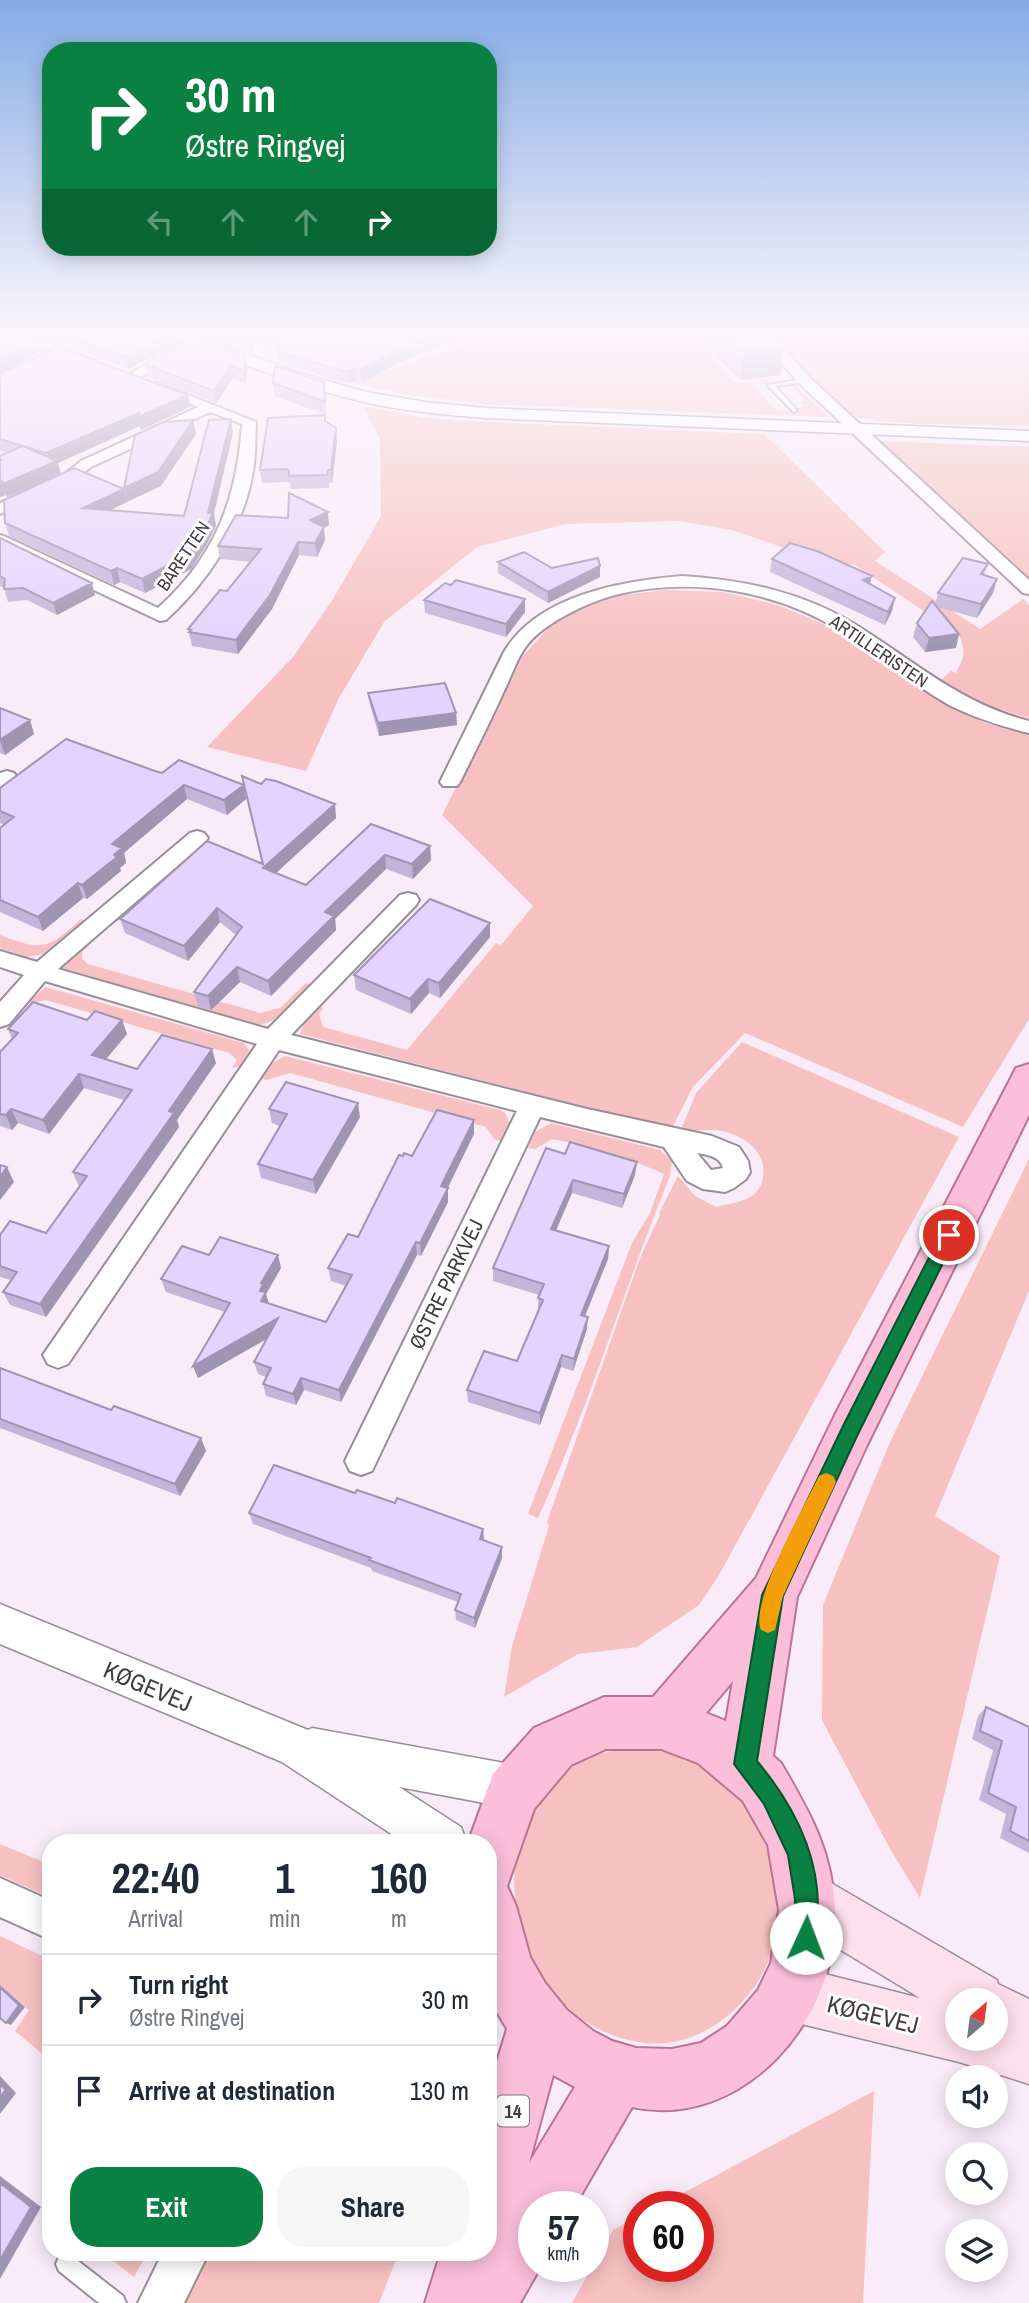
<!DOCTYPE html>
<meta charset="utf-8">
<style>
:root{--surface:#fff;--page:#f6f6f7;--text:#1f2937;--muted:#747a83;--line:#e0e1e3;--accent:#0b8043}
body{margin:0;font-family:"Archivo Narrow",sans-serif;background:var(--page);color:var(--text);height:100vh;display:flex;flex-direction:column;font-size:26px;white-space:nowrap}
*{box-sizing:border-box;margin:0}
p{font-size:23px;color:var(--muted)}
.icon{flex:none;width:38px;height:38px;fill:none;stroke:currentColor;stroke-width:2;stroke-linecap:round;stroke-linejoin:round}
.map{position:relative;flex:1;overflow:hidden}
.sheet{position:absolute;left:42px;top:1834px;width:455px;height:427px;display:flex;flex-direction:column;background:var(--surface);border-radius:28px;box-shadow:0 4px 18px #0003}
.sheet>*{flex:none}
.hud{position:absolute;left:42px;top:42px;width:455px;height:214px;border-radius:28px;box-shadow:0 4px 18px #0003;background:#0b8043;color:#fff;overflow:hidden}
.needle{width:46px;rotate:28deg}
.fabs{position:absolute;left:945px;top:1988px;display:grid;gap:14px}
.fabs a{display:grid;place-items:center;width:63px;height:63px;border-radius:50%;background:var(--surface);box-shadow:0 4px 18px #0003;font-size:35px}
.speed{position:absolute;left:518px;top:2191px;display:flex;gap:14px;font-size:35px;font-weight:700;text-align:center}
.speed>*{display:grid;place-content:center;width:91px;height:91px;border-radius:50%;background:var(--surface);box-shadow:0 4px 18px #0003;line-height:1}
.speed small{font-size:18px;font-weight:400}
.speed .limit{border:10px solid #d22;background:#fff;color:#111}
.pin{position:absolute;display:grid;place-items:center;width:60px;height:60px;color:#fff;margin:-30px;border:4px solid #fff;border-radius:50%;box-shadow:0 2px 7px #0007}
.me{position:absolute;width:77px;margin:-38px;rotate:2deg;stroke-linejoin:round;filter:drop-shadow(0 0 5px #0008)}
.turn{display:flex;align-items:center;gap:24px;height:147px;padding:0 28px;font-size:32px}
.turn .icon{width:91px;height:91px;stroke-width:2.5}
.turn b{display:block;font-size:49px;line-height:60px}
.lanes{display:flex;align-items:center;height:66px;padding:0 28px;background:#0003;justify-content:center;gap:35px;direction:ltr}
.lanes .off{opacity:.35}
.eta{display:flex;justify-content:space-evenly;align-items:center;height:119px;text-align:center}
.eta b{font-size:42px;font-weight:700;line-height:49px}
.primary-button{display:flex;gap:14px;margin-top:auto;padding:14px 28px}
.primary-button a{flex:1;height:80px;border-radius:28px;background:var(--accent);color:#fff;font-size:28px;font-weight:700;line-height:80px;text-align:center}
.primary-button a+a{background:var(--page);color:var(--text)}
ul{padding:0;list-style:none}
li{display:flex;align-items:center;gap:21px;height:91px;padding:0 28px;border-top:2px solid var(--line)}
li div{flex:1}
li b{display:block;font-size:26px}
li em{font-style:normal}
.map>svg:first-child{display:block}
.green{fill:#f7c1c1}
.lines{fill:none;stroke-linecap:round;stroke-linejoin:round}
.service-casing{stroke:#998d98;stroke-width:4}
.minor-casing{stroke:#998d98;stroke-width:4}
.tertiary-casing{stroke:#998d98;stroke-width:3}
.secondary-casing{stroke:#998d98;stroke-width:3}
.primary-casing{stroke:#b97493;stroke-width:4}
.service{fill:#fff;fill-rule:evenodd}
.minor{fill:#fff;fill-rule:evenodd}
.tertiary{fill:#fff;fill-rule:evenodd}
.secondary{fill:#fedfec;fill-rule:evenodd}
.primary{fill:#fcbed9;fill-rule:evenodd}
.wall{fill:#c3b5da}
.shaded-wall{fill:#9f94b2}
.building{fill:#e3d3fe;stroke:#9f94b2;stroke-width:2}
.route{fill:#0b8043;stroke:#07532c;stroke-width:2}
.slow{fill:#f59e0b}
.labels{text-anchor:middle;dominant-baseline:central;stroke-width:6;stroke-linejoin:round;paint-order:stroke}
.far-street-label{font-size:18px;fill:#403b3f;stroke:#fefefe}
.shield{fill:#fefefe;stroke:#797678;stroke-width:2}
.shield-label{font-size:19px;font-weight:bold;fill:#403b3f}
.street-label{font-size:21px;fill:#403b3f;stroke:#fefefe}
.near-street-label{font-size:24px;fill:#403b3f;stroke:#fefefe}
</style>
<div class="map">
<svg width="1029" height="2303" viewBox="0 0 1029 2303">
<rect width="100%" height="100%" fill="#f9ecf8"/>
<path class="green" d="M470,332H694C707,344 728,335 744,332L706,349L734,383L760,382L759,379L765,378L770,383L753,385L776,410L791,411L804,406L801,402L805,401L792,386H779L795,385L829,417L482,404L402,394L353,383L362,382L360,380L429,355C442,355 454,350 466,344L461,339Z
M776,332H1029V426C994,425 870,427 846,413C825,401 784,354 776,332Z
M363,406L427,418L467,421L764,434L885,552L875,561L980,629L1023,599L1029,605V718L988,706L941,680L951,671L956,673C964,657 967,650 958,634L855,565L825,562L732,530L679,521L565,524L477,547L384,622L339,698L306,771L207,747L293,657L333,599L381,516L380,439Z
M880,441L1029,447V580Z
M665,590L724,592L778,605L828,626L931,695L985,723L1029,734V1019L963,1127L745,1033L693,1087L673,1126H659L300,1034L305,1021L319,1005L323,1008L319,1014L323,1027L407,1050L496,943L501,945L533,906L442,815L523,656L551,625L581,608L615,596Z
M81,919L84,922L43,954L27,957L0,948V935C41,951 48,950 81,919Z
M84,942L89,946L82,952V959L88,964L260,1013L280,1008L306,983L310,984C296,1000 281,1021 259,1025L63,968L68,955Z
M46,987L244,1043L249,1050L244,1065L232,1068L237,1060L229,1053L46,1000L25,1004Z
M742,1042L959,1137L719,1575L699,1605L637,1647L578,1654L504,1697L512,1646L549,1526L547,1522L640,1258L660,1215L659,1213L678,1176L695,1196L716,1207C736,1202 760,1201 763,1177C768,1150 739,1132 714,1130C703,1130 692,1132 682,1127L696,1093Z
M285,1056L500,1110L505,1113L510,1124L503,1142L494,1139L486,1127L290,1073L267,1080L261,1079L274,1062Z
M551,1123L660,1150L672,1161L670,1176C624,1289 589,1407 538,1518L528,1514L632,1243L650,1213L664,1174C629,1158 590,1146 552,1139L535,1149L528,1148L535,1132Z
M1029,1159V1291L935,1516L1000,1556L920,1898L889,1847L822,1720L823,1605L890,1442Z
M643,1748C671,1752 698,1759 720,1779C780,1832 802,1940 742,2002C715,2031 679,2049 638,2042C505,2020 464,1813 591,1757C608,1750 625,1749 643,1748Z
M0,1844L51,1865V1898L0,1875Z
M0,1936L51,1960V2061L15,2031L29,2010L0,1985Z
M874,2091L863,2303H572L613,2230L639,2216V2266H698V2207H657Z
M102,2252H127L138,2261L143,2252H148L134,2277Z
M207,2252H399L379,2303H182Z"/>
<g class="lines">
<defs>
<path id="service" d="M805,379L808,381L807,382L775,386L796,409L797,410L794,412L767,385Z
M66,2254L73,2257L123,2296L126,2303H99L59,2271L56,2264L59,2257Z"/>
<path id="minor" d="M2,332H20L94,360L92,363H82Z
M204,332H220L136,380L131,381L124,377Z
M763,332H775L789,354L810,378L1029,580V594L1023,593L800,384L778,359Z
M155,382L256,422C255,438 256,455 253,471C244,528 208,582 166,620L160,621L0,546V535L6,537L158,608C215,557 237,499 242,424L210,412L91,467L72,482L0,514V503L62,476L81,461L198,407L150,389L148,386Z
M682,576C744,580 803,592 856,625C914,661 961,704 1029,721V733C1001,726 975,718 949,705C912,684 880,655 844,633C777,590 692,576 615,595C588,602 541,624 525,648C516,661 511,677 504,691C490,722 475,752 460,782L457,786H443L440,782L504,652C538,595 622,581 682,576Z
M7,771L14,773L17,777L7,786L0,788V773Z
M197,831L204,833L208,838L204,843L58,969L268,1029L400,895L408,893L416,895L419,900L416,905L291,1035L587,1109L712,1136L739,1147L748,1161L750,1172L746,1179L734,1188L725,1192L703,1189L687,1181L664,1147L540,1117L372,1471L361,1475L350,1471L345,1461L517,1111L279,1050L68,1364L58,1368L48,1364L43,1355L257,1044L45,981L9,1024L0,1027V1002L24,975L0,967V951L37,962L190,833ZM697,1153C707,1155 720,1156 723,1168L711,1170Z
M0,1878L51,1901V1940L0,1917Z
M163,2252H209L184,2303H138Z"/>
<path id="tertiary" d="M164,332H186L297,372L366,392L425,402L486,408L1029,431V441L486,418C445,415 404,411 364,402C296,387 232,359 166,335Z
M0,1604L308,1730L312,1728L516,1765L531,1772L538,1787L531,1802L516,1809L399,1787L461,1827L467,1843H405L282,1762L0,1644Z"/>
<path id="secondary" d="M807,1872L826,1880L997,1980L998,1984L1029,1999V2084L959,2062L789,2021L769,2013L761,1993L769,1973L789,1965L920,1998L788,1918L780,1899L788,1880ZM957,2000H996V2039H957Z"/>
<path id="primary" d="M1029,1064V1115L867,1445L797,1597L773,1756L781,1763C810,1813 833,1852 835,1912C839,2017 744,2131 632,2107L574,2207H534V2266H541L520,2303H425L441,2252H488V2091L507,2029L488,1997V1843H468L493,1774L534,1728L604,1697H653L756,1578L835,1415L1011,1078L1016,1068ZM733,1681L726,1721L706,1713ZM606,1749H661L698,1763L743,1801L768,1845L779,1910L771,1963L758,1990L727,2026L701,2043L672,2049L636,2048L612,2041L593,2031L567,2010L545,1983L530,1957L516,1906L507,1886L534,1809L571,1765ZM553,2075L575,2087L529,2163Z"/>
</defs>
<use href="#service" class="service-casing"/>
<use href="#minor" class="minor-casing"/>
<use href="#tertiary" class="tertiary-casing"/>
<use href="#secondary" class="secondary-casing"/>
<use href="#primary" class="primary-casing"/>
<use href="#service" class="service"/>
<use href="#minor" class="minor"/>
<use href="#tertiary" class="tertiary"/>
<use href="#secondary" class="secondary"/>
<use href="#primary" class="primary"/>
</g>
<path class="wall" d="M27,332H177L179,343L129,369Z
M212,332H472L407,359L362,382L356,381L349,384L279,363L278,347L254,343L252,353L213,339Z
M698,332H770L785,346L780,375L740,380L708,348L709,343Z
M194,336L248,369L245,383L233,378L216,403L147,377L145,364Z
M0,373L188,395L190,407L141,430L140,426L58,463L7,497L6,495L0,497V456L7,453L0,451Z
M324,382L326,415L275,396L273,383Z
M325,415L326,422L337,441L332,483H329V488L291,489L290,483L287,482L262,483L260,470Z
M233,432L214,513L216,526L206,546L191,569L145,593L120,582L114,585L9,536L5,523L127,502L110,510L184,516Z
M329,525L324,528L325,540L317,557L299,555L272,609L238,654L192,646L188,629L227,591L251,562L220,559L218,546Z
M0,538L95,595L57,615L27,600L8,602L4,588L0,586Z
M772,559L870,584L895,598L892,611L885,625L770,572Z
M498,562L600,577L548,603L498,573Z
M988,564L984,575L997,579L993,593L977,618L937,607L956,648L925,652L913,637L917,623L935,605L938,593Z
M424,600L525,612L506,637L425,613Z
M368,693L456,713L457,725L379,736L370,705Z
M0,708L30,720L34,734L5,755L0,753Z
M155,771L243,785L336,818L276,873L306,885L371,824L430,846L431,860L413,879L386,869L335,919L336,930L271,996L240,982L211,1010L198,1006L194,992L236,935L220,922L188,961L125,933L120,919L262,864L245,792L246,799L227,815L187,799L124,852L126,863L120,868L121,871L87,899L83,898L43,931L0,912V828L4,825L0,823V788Z
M490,923V937L440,998L429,993L411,1014L356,990L354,975Z
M8,1029L127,1034L106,1059L137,1069L216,1063L177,1120L179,1127L46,1317L10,1305L3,1292L11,1280L0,1277V1235L46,1233L80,1186L78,1185L73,1172L124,1100L84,1088L49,1134L18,1123L12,1130L0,1126V1052L12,1039Z
M269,1109L360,1117L316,1194L261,1178L258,1164L280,1126L272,1123Z
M474,1134L447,1188L448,1202L421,1256L417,1255L341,1402L304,1390L296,1405L266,1396L263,1384L266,1377L258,1374L254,1362L267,1339L198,1378L193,1366L225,1312L166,1292L161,1279L209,1255L281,1268L266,1294L269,1303L326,1322L346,1286L331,1281L328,1268L358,1237L403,1156H412Z
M546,1148L635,1175L622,1208L572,1193L556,1230L609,1246L608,1259L585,1316L587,1329L573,1371L561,1367L540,1425L468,1402L467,1390L517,1361L538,1311V1298L539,1295L493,1281V1268Z
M0,1368L111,1410L201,1438L206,1451L180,1496L0,1428Z
M249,1513L484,1540L502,1558L475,1628L456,1620L455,1610L458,1602L372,1571L371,1568L253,1524Z
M986,1707L1029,1727V1853L1000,1838L1006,1814L979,1800L993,1750L972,1739L978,1716Z"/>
<path class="shaded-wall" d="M174,332H177L179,343L129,369L126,357Z
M253,332L254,343L252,353L250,341Z
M442,332H472L407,359L362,382L360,370L406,346Z
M39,339L42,351L0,373V359Z
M785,346L780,375L740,380L744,351Z
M246,356L248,369L245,383L243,371Z
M231,365L233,378L216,403L214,391Z
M355,368L356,381L349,384L347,372Z
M188,395L190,407L141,430L140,426L58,463L61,474L7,497L6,495L0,497V482L49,464L46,453L139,413Z
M231,419L233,432L214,513L216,526L206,546L191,569L145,593L142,579L208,513Z
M193,420L196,434L161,486L127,502L124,488Z
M336,428L337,441L332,483L331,470Z
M124,489L127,502L87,521L83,508Z
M328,512L329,525L324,528L325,540L317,557L315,543L310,520Z
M298,542L299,555L272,609L238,654L236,640Z
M600,566V577L548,603V592Z
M117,568L120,582L114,585L111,571Z
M872,576L869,588L863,580Z
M997,579L993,593L977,618L981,604Z
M92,583L95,595L57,615L53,603Z
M895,598L892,611L885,625L888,612Z
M525,599V612L506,637V624Z
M959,634L956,648L925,652L929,638Z
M456,713L457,725L379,736L378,723Z
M30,720L34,734L5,755L0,740Z
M184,785L187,799L124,853L126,863L120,868L121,871L87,899L82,885L112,844Z
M244,785L246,799L227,815L224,800Z
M335,804L336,818L265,883L263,868Z
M430,846L431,860L413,879L412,864Z
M385,855L386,869L335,919L336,930L271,996L268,981L325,912Z
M78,883L83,898L43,931L38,917Z
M217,908L220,922L188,961L184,946Z
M490,923V937L440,998L439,983Z
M237,967L240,982L211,1010L208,996Z
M428,979L429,993L411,1014L410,999Z
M122,1020L127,1034L97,1070L92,1055Z
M212,1049L216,1063L177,1120L179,1127L46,1317L40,1304L169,1111Z
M79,1074L84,1088L49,1134L43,1120Z
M358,1103L360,1117L316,1194L313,1180Z
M11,1109L18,1123L12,1130L6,1115Z
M474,1120V1134L442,1200L441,1186Z
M637,1162L635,1175L622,1208L624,1194Z
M7,1167L14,1182L0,1200V1177Z
M573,1180L572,1193L551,1242V1229Z
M448,1188V1202L421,1256L420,1243Z
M416,1242L417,1255L341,1402L339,1390Z
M609,1246L608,1259L580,1328L581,1315Z
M278,1255L281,1268L266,1294L269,1305L261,1301L260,1291L261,1283Z
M588,1317L587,1329L573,1371L574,1359Z
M278,1318L282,1330L198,1378L193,1366Z
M562,1355L561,1367L540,1425V1413Z
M301,1378L304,1390L296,1405L293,1394Z
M201,1438L206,1451L180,1496L175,1484Z
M483,1529L484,1540L480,1539Z
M502,1547V1558L475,1628L474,1618Z
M0,1985L25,2007L11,2025L6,2023Z
M0,2076L16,2093L0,2114Z
M0,2176L41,2207L0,2279Z"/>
<path class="building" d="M0,332H18L39,339L0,359Z
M57,332H174L126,357Z
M225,332H252L250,341Z
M259,332H442L406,346L360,370L355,368L347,372L278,351L280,336Z
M724,332H770L785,346L744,351Z
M194,336L246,356L243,371L231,365L214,391L145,364Z
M58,347L188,395L138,417L139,413L46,453L23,446L57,461L3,484L2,481L0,482V460H1L0,459V456L22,446L0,439V373Z
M275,366L324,382L325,402L273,383Z
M325,415V421L336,428L331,470H328L327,475L289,476V470L286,469L260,470L268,418Z
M231,419L208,513H213L204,532L188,555L142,579L117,568L111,571L5,523L4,500L74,468L124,489L83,508L184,516L209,420Z
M193,420L158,472L124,488L135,435L164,422Z
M289,493L328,512L310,520L324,527L315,543L298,542L270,595L236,640L189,632L191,630L188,629L220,590L227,591L261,549L218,546L236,515L288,518Z
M0,538L92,583L53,603L23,588L4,589L5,579L0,576Z
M790,543L817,551L872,576L863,580L895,598L888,612L772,559Z
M524,552L552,568L598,558L600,566L548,592L498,562Z
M963,558L988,564L981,574L997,579L981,604L938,593Z
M456,580L525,599L506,624L424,600L445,583L451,585Z
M932,601L959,634L929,638L917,623Z
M445,683L456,713L378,723L368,693Z
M0,708L30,720L0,740Z
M66,739L155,771L162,773L179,760L244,785L224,800L184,785L112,844L122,848L114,855L117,857L82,885L78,883L38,917L0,900V828L14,817L0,811V788Z
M242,776L261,784L266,779L276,781L335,804L263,868L306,885L371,824L430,846L412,864L385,855L325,912L334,916L268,981L237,967L208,996L194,992L242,927L217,908L184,946L120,919L207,841L263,864Z
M430,899L490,923L439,983L428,979L410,999L354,975Z
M33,1002L87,1020L95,1011L122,1020L92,1055L137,1069L162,1035L212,1049L169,1111L174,1113L40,1304L3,1292L17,1272L0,1266V1235L10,1221L46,1233L87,1176L73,1172L132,1090L79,1074L43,1120L11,1109L6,1115L0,1114V1052L18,1033L8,1029Z
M286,1082L358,1103L313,1180L258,1164L287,1114L269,1109Z
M437,1110L474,1120L441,1186L448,1188L420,1243L416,1242L339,1390L301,1378L293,1394L263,1384L271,1368L254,1362L278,1318L193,1366L230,1303L161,1279L182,1246L209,1255L220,1237L278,1255L261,1283L263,1284L260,1291L266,1292L261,1301L326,1322L352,1275L328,1268L348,1234L358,1237L399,1155L403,1156L404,1153L412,1156Z
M570,1142L637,1162L624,1194L573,1180L551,1229L609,1246L581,1315L588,1317L574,1359L562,1355L540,1413L467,1390L484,1351L517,1361L543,1300L538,1298L544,1284L493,1268L546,1148L565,1154Z
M0,1165L7,1167L0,1177Z
M0,1368L111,1410L114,1406L201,1438L175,1484L0,1419Z
M274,1465L355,1493L357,1490L395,1503L397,1498L483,1529L480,1539L502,1547L474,1618L455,1610L461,1594L369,1560L371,1558L249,1513Z
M986,1707L1029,1727V1841L1010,1831L1016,1807L988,1793L1002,1741L980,1731Z
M0,1987L19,2005L6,2023L0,2018Z
M0,2084L6,2090L0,2097Z
M0,2183L31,2207L0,2260Z"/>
<linearGradient id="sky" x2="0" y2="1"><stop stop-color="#85abe5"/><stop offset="0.51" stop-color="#fcf6fc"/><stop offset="1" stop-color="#fcf6fc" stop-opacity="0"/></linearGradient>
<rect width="1029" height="654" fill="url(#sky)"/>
<path class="route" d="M949,1228L955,1230L957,1235L857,1436L783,1596L757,1761C794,1805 820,1856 818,1914C818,1926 818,1936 814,1946L806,1950L797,1946L794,1938L795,1899L788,1855L764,1804L734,1764L762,1595L844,1424L943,1230Z"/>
<path class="slow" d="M826,1473L833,1476L836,1482L783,1596L775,1630L768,1633L761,1630C749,1602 805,1506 819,1476Z"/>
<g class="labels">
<g class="far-street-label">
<text transform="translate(183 556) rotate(-56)">BARETTEN</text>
<text transform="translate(879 651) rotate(34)">ARTILLERISTEN</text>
</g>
<rect class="shield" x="497" y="2095.5" width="32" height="31" rx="5"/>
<g class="shield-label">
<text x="513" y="2111">14</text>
</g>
<g class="street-label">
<text transform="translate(446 1284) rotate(-64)">ØSTRE PARKVEJ</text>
</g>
<g class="near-street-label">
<text transform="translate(148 1686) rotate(23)">KØGEVEJ</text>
<text transform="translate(873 2014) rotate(14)">KØGEVEJ</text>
</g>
</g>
</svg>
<div class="fabs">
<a><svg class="needle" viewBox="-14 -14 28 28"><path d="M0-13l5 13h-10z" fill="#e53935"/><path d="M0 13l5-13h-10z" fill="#747a83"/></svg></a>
<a><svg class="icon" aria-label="sound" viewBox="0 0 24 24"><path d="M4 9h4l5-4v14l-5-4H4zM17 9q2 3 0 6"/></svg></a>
<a><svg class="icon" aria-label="search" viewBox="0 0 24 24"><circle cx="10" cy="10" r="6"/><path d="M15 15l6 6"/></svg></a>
<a><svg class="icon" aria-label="layers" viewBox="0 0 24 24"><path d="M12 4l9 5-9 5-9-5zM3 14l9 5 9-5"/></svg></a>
</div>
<div class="speed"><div>57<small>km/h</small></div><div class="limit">60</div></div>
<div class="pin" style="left:949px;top:1235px;background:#d93025"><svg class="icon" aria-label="arrive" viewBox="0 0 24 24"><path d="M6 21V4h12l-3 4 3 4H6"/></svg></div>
<svg class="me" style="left:806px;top:1938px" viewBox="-20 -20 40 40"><circle r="19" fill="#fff"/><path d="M0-13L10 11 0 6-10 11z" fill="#0b8043"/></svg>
<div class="hud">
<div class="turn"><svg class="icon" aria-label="right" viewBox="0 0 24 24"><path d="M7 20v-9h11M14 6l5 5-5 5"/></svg><div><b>30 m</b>Østre Ringvej</div></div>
<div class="lanes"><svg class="icon off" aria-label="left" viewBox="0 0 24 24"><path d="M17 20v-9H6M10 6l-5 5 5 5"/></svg><svg class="icon off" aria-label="ahead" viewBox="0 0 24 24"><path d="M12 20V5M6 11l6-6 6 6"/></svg><svg class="icon off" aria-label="ahead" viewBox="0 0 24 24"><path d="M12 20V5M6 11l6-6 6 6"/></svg><svg class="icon" aria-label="right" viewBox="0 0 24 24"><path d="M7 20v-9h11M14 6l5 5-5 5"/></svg></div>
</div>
<section class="sheet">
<div class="eta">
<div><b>22:40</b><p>Arrival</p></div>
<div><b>1</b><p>min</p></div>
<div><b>160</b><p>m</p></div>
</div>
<ul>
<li><svg class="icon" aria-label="right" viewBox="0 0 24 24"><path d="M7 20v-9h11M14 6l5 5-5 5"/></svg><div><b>Turn right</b><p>Østre Ringvej</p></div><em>30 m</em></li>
<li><svg class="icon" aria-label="arrive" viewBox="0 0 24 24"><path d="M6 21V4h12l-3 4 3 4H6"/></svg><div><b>Arrive at destination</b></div><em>130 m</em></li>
</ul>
<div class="primary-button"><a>Exit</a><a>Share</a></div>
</section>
</div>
